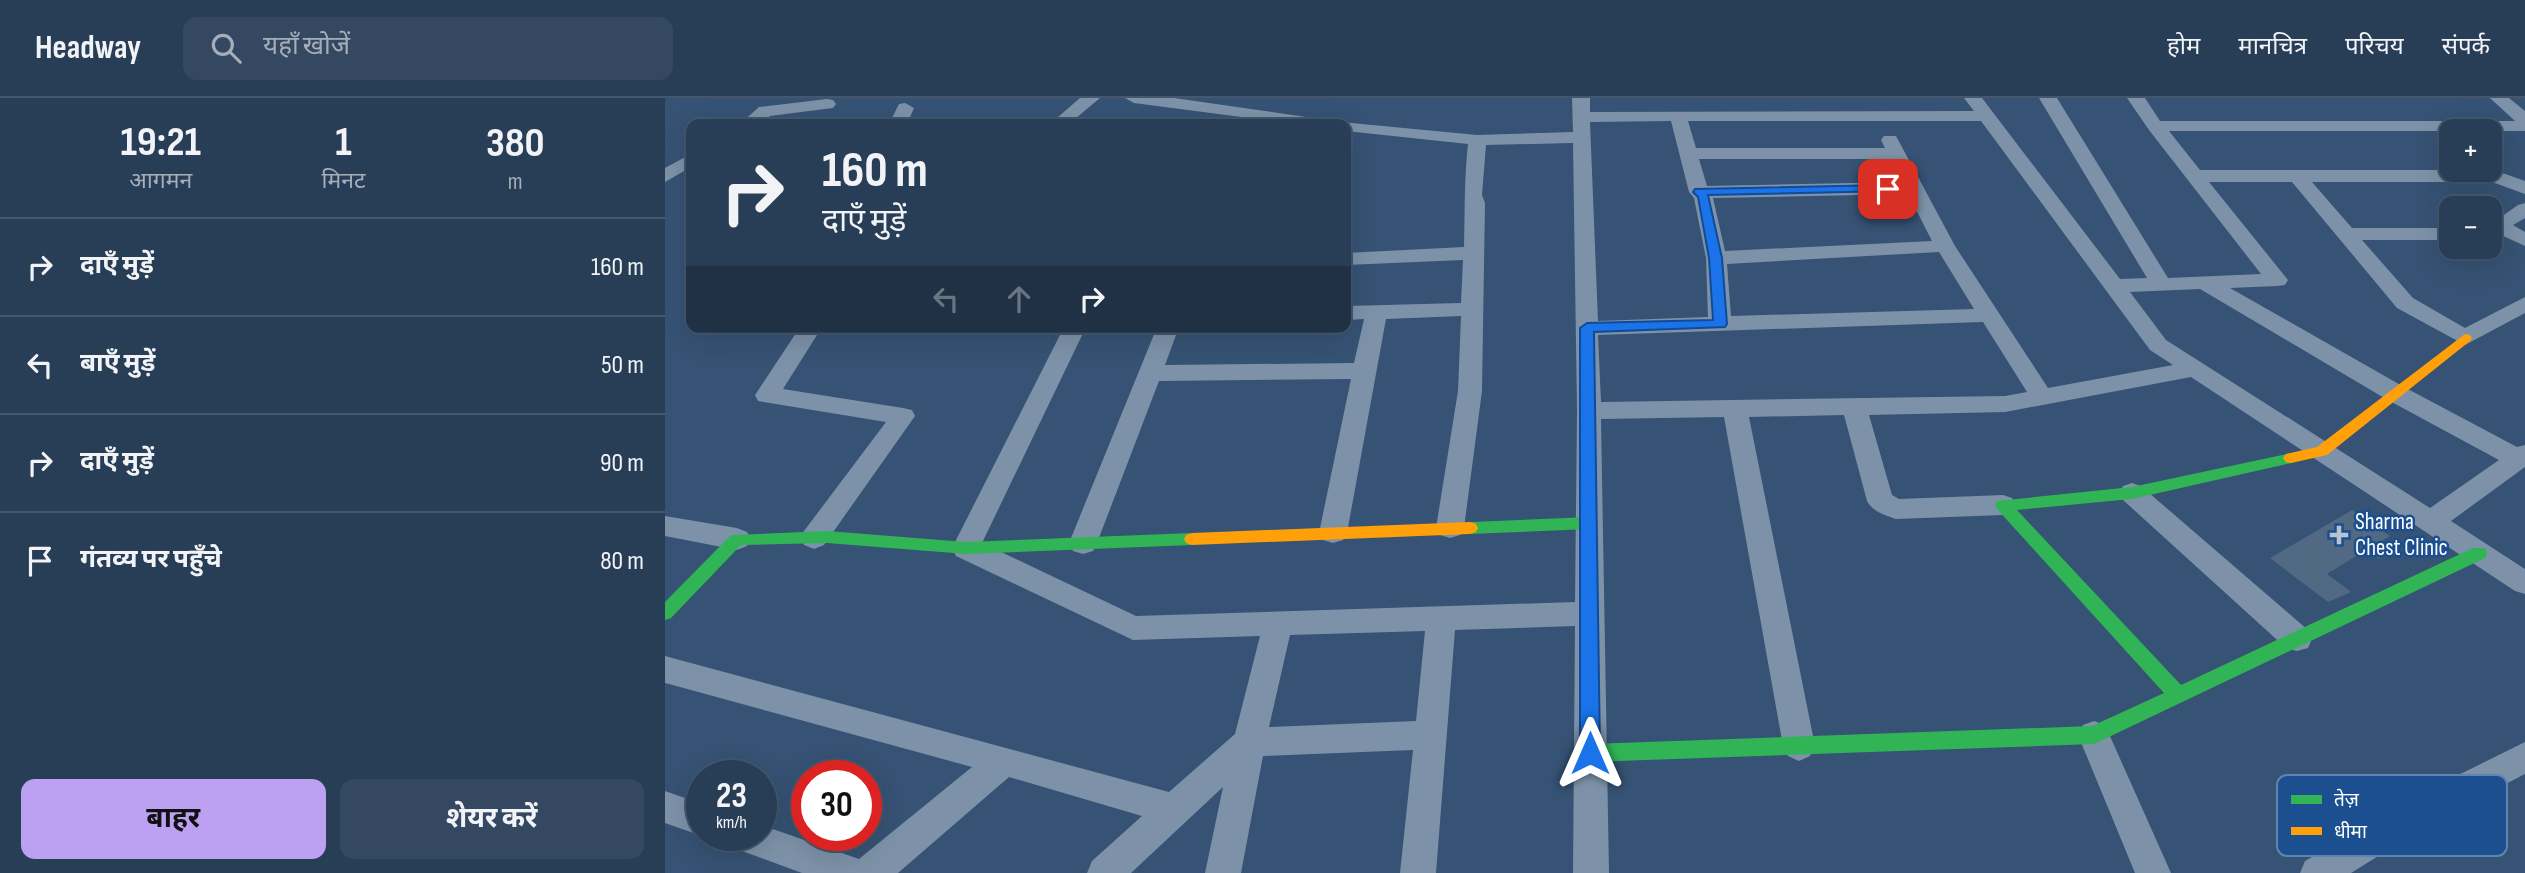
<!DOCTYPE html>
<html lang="hi">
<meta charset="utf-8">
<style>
:root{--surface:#283e57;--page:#344961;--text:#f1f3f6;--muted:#a5aeba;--line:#44576d;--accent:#bca0f2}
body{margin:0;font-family:"Sofia Sans Condensed","Noto Sans Devanagari",sans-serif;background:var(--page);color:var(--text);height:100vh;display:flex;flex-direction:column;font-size:26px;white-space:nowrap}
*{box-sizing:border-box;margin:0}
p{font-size:23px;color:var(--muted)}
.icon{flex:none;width:38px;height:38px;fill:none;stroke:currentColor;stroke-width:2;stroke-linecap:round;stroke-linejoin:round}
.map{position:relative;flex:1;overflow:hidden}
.details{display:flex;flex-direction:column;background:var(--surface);width:665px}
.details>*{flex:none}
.top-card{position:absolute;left:21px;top:21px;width:665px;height:214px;border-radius:14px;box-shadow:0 7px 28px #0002,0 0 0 2px var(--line);background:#283e57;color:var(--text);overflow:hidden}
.controls{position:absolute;left:1774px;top:21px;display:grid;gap:14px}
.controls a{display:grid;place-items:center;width:63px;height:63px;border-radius:14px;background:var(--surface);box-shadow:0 7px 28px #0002,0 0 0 2px var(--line);font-size:35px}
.speed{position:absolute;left:21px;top:662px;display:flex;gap:14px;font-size:35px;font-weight:700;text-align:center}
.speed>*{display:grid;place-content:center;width:91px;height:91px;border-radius:50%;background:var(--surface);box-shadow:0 7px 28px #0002,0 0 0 2px var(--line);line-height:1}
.speed small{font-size:18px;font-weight:400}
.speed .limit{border:10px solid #d22;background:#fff;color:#111}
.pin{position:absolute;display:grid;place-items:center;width:60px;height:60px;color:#fff;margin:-30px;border-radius:14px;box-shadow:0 4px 10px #0006}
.me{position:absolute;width:77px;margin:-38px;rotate:0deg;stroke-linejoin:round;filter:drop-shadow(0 0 5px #0008)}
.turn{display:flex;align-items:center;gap:24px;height:147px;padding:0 21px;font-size:32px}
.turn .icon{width:91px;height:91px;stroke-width:2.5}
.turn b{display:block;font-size:49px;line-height:60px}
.lanes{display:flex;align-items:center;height:66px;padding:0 21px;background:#0003;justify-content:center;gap:35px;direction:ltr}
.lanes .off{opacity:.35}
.eta{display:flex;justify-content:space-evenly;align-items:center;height:119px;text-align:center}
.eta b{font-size:42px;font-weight:700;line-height:49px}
.action{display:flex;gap:14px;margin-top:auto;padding:14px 21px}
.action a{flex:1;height:80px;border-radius:14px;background:var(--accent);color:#111;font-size:28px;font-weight:700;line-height:80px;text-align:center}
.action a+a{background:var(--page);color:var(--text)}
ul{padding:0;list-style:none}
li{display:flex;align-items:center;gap:21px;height:98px;padding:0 21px;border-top:2px solid var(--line)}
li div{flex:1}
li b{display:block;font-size:26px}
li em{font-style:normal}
header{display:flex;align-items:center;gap:42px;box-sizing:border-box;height:98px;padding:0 35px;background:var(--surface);border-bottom:2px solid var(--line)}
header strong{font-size:33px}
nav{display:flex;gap:38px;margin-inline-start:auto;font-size:24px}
.search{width:490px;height:63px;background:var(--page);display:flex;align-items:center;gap:18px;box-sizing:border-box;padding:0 24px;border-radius:14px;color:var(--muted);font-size:26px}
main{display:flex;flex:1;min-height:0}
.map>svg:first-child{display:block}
.building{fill:#526984}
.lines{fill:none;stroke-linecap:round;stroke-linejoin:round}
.street{fill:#7d92a8;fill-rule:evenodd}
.fast{fill:#30b455;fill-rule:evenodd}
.slow{fill:#ff9f0a;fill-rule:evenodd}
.route{fill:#1a73e8;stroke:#114b97;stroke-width:2}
.poi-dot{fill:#b9c2ce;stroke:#1b4f8f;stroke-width:2.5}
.labels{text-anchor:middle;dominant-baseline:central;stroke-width:5;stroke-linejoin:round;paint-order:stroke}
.poi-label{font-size:23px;fill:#fff;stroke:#1b4f8f;text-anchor:start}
.key{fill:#1b4f8f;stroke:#5f84b1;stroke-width:2}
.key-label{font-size:19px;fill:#fff}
</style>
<header>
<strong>Headway</strong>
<div class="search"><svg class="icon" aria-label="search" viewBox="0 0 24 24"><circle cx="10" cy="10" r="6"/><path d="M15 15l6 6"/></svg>यहाँ खोजें</div>
<nav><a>होम</a><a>मानचित्र</a><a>परिचय</a><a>संपर्क</a></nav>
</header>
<main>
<section class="details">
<div class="eta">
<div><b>19:21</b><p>आगमन</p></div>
<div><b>1</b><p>मिनट</p></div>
<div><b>380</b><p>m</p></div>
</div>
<ul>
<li><svg class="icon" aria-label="right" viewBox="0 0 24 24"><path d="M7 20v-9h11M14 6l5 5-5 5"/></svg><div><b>दाएँ मुड़ें</b></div><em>160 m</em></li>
<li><svg class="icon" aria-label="left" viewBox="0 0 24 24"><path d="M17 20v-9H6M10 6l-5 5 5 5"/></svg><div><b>बाएँ मुड़ें</b></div><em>50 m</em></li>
<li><svg class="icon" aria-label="right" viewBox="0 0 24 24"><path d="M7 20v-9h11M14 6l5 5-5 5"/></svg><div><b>दाएँ मुड़ें</b></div><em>90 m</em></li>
<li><svg class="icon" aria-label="arrive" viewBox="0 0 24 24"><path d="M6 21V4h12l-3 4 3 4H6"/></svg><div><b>गंतव्य पर पहुँचे</b></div><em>80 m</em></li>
</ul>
<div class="action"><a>बाहर</a><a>शेयर करें</a></div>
</section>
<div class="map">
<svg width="1860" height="775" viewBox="0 0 1860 775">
<rect width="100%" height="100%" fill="#365274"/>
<path class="building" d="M1687,412L1725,438L1717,443L1729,452L1714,461L1701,452L1662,476L1686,494L1663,504L1605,460Z"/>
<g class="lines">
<path class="street" d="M415,0H435L404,26H385Z
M460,0H509L676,24L812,37L908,34L907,0H925V14L1309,13L1299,0H1317L1455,181L1482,180L1374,0H1392L1503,180L1596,176L1484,32L1462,0H1480L1495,23H1850L1825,0H1844L1860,13V33H1504L1535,72H1829L1860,83V96L1827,84H1647L1687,130H1787V142H1697L1748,200L1800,230L1860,199V215L1800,247L1732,210L1627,84H1544L1623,182L1620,187L1612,188L1565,190L1739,289L1852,349L1860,347V369L1786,423L1860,471V496L1850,493L1526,279L1340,314L1204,317L1227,397L1234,401L1338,397L1347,400L1351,407L1347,414L1338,417L1231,421C1220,417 1208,414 1202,403L1179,317L1084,319L1150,648L1145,658L1134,663L1123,658L1118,648L1059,319L936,321L944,775H908L910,528L790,532L771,775H735L748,652L598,658L576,775H540L558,689L466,775H422L427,763L477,718L344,679L233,775H137L66,749L61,737H96V727L194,761L307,669L4,586L0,585V558L504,694L570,636L595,538L468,542L291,458L287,450L399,229H421L317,445L471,518L910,504L912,313L908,45L821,47L817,97L820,105L817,293L799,430L795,437L785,440L775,437L771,430L793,293L796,218L721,221L682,435L678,442L668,445L658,442L654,435L686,281L494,283L432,445L428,453L418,456L408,453L404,445L492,229H514L500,267L689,265L699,221L681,222V208L796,205L798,162L681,167V155L799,149C800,114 799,81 803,46L681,33V26H630L469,5ZM1006,23L1024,94L1029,100L1041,160L1043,219L933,223L925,24ZM1023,23H1316L1485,252L1508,267L1383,290L1290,148L1231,38H1219L1216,42L1220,50H1031ZM1034,61H1225L1238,84L1042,88ZM1243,96L1267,143L1060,153L1048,100ZM1274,154L1309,211L1066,218L1062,166ZM1535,191L1721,301L1834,362L1765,410L1501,242L1465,194ZM1318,224L1362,294L1340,298L936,304L933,237ZM760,533L751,623L604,629L625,537Z
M162,1L168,2L171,6L168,10L105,18L94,26H75L94,9Z
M240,5L249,10L242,26H224L234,6Z
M26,56V69L0,84V70Z
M1860,105V120L1848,127L1860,134V148L1834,136L1826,126L1853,107Z
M135,229H157L118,291L238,310L247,312L250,318L159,447L149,451L139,447L135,440L139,433L221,324L93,303L90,297Z
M1467,385L1476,388L1643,532L1647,541L1643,550L1632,553L1621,550L1458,402L1454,395L1458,388Z
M0,418L72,430L82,434L86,441L82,448L72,452L0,438Z
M1429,623L1440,627L1506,775H1470L1413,637L1418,627Z
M1860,644V676L1771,722L1686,775H1635L1640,763L1747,700Z
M0,693L37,706V737H41L37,738L0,725Z"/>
<path class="fast" d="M1626,355L1631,356L1634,360L1631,364L1467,401L1352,412L1516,587L1808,450H1820L1822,455L1820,460L1429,646L925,664L918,661L915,655L918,649L925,646L1427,628L1499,595L1332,411L1330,407L1332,403L1467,389Z
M924,419L930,421L932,425L930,429L924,431L805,436L799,434L797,430L799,426L805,424Z
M162,433L301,444L527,435L533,437L535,441L533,445L527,447L301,456L162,445L76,447L6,520L0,522V504L66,437Z"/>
<path class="slow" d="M1800,236L1805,237L1807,240L1805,243L1662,357L1626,365L1621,364L1618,360L1621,356L1652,349Z
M805,424L811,426L813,430L811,434L805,436L527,447L521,445L519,441L521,437L527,435Z"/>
</g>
<path class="route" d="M1223,87L1229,91L1227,93L1043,97L1057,160L1062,226L1060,229L929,234L935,655L932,661L925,664L918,661L915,655V230L922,225L1048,222L1044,160L1033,99L1028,94L1030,91Z"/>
<path class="poi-dot" d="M1670.5 426.5h7v7h7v7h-7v7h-7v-7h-7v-7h7z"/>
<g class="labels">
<g class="poi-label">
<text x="1690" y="424">Sharma<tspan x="1690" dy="26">Chest Clinic</tspan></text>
</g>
</g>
<rect x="1612" y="677" width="230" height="81" rx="10" class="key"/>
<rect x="1626" y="697" width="31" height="9" fill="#30b455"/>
<rect x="1626" y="729" width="31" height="8" fill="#ff9f0a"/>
<g class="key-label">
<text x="1669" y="708">तेज़</text>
<text x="1669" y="740">धीमा</text>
</g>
</svg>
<div class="controls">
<a>+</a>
<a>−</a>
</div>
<div class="speed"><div>23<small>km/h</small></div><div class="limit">30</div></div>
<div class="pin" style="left:1223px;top:91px;background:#d93025"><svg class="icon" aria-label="arrive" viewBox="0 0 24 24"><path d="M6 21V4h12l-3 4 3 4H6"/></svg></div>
<svg class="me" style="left:925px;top:655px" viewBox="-20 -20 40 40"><path d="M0-17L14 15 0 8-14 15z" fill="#1a73e8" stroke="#fff" stroke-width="4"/></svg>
<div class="top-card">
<div class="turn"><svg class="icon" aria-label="right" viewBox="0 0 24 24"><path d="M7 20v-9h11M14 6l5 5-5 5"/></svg><div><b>160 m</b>दाएँ मुड़ें</div></div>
<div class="lanes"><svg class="icon off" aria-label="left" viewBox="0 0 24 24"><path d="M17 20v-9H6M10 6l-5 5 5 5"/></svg><svg class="icon off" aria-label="ahead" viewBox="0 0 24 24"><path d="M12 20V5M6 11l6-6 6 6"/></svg><svg class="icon" aria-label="right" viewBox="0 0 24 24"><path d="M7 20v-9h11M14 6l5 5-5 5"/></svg></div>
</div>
</div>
</main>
